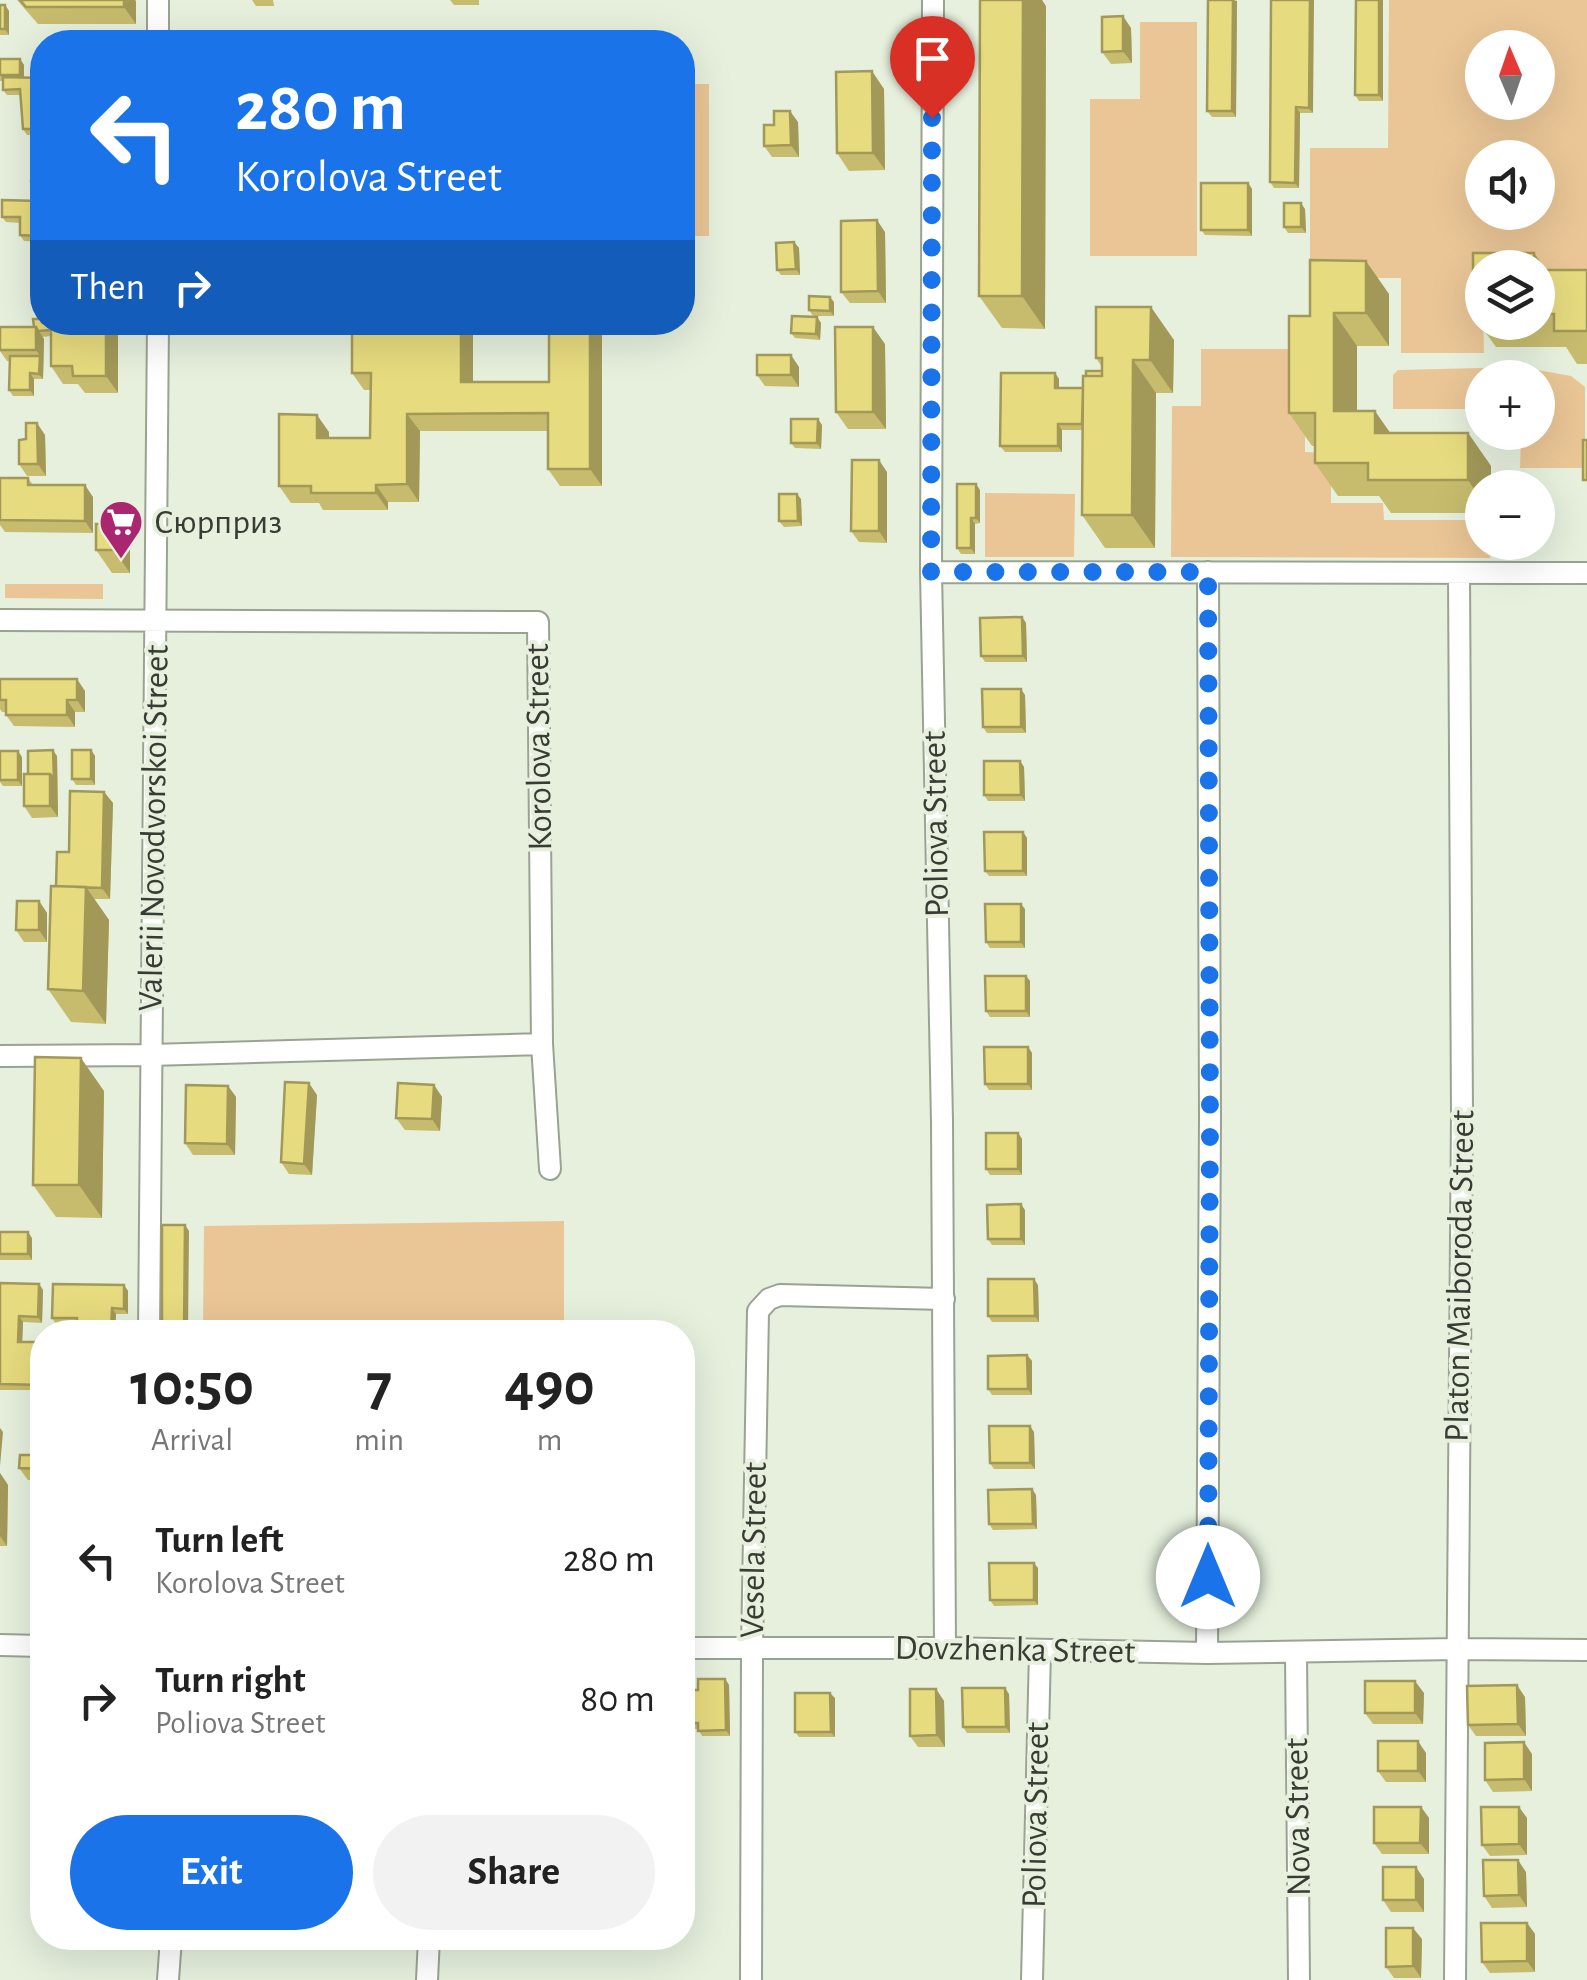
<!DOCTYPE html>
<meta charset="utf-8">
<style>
:root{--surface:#fff;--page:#f2f2f2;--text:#222;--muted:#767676;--accent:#1a73e8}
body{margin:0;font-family:"Alegreya Sans",sans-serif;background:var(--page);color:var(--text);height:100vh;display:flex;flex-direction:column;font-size:38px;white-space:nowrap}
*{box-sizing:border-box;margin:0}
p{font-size:32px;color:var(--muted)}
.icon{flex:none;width:55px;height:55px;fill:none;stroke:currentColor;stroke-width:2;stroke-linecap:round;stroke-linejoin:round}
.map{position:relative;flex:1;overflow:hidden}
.side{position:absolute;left:30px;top:1320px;width:665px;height:630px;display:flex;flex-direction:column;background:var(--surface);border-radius:40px;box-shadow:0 10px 40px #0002}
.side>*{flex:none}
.top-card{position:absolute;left:30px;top:30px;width:665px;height:305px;border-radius:40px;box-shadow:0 10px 40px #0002;background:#1a73e8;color:#fff;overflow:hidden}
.needle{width:65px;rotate:358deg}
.controls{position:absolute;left:1465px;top:30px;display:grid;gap:20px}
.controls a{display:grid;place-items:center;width:90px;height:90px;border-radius:50%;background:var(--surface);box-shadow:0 10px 40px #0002;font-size:50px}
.pin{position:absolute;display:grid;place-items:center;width:85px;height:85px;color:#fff;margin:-102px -42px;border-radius:50% 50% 50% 0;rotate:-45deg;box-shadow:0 0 10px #0007}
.pin .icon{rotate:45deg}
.me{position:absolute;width:110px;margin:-55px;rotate:0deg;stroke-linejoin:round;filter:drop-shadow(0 0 8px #0008)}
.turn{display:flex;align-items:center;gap:35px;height:210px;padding:0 40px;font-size:45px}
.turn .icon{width:130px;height:130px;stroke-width:2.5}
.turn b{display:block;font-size:70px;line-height:85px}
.then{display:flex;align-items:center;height:95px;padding:0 40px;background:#0003;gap:20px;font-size:38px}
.eta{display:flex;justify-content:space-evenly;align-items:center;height:170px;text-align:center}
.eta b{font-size:60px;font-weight:700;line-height:70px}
.primary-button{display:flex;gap:20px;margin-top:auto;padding:20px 40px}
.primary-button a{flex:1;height:115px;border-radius:60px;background:var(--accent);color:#fff;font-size:40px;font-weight:700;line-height:115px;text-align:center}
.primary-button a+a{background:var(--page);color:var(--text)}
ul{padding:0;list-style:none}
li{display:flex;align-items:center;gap:30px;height:140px;padding:0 40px}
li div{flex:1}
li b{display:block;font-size:38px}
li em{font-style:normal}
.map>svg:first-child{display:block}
.green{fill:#eac696;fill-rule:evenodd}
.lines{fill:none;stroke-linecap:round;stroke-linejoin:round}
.street-casing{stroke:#9aa392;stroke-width:24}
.street{stroke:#fff;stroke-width:20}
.wall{fill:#c7bc6d;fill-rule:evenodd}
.shaded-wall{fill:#a29959}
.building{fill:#e7db7f;stroke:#a29959;stroke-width:2.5}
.route{stroke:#1a73e8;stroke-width:18;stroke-dasharray:0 32.4}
.labels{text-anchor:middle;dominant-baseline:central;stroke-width:8;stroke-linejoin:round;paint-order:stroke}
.poi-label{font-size:35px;fill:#383c35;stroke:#e6f0dd;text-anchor:start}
.street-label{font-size:35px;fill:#383c35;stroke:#e6f0dd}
</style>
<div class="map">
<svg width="1587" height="1980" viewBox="0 0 1587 1980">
<rect width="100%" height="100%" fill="#e6f0dd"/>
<path class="green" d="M1389,0H1587V279L1538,278V268H1482L1484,353H1401V278H1310V148H1388ZM1482,48H1538V102H1482ZM1482,158H1538V212H1482Z
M1140,22H1197V256H1090V99H1140Z
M202,35L466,36V42H202Z
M683,84H709V236H683Z
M1201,349H1305V452L1331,453V503H1383L1384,520H1482V542L1491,543L1490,558L1171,557L1172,406H1201Z
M1521,367L1571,376L1585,387V468H1520L1521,433L1538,432V378H1482V409H1393V375L1398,370Z
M985,493L1075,494L1074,557H985Z
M5,584H103V599L5,598Z
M564,1221V1332H203L204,1226Z"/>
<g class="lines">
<defs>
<path id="street" d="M933,0L931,572L942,1122L945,1648
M158,42V0
M931,572L1587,573
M0,620L538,622L542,1044L550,1169
M0,1056L151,1055L542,1044
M149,1332L158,322
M0,1645L42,1646
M682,1648H945L1207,1653L1456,1649L1587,1650
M1207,1653L1210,1118L1208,572
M1296,1653L1299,1980
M168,1980L171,1938
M427,1980L429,1938
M751,1980L752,1648L758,1311L769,1299L780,1295L944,1299
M1032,1980L1040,1651
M1455,1980L1462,1114L1459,573"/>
</defs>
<use href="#street" class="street-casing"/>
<use href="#street" class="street"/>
</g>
<path class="wall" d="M17,0H135L136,24H38Z
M252,0H273L274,6H256Z
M450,0H479V5H454Z
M1208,0L1237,1L1236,117H1212L1207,111Z
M1271,0L1313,113H1300L1299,188H1274L1270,182Z
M1356,0L1383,101H1359L1355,95Z
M0,5H5L9,11V35H0Z
M1046,6L1045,329L1002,328L979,296Z
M1131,28L1132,63L1111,64L1102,52Z
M0,59H20L24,65V78L42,79V135H27L23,129L21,95H7L3,90V81H0Z
M884,89L885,170L849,171L837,153Z
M798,122L799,157H772L764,146L774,125Z
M42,167V197L36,198L32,192L42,181Z
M1248,183L1252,189V236L1205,235L1201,230Z
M40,201L42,205V242L24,241L20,235V223L6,222L2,217Z
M1305,209L1306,233H1288L1284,227Z
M885,232L886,303H850L841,292Z
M794,242L799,248L800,275H781L777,270Z
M1473,253H1534L1546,270H1587V364H1577L1566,347H1496L1473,315ZM1482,268H1538V322H1482Z
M1389,294V346H1357V411L1390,433H1468L1491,466V488H1482V513H1391L1379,496H1338L1315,463V446H1312L1289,413L1310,316Z
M834,302V316H813L809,310Z
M817,317L821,323L820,340L795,338L791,333Z
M42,322L72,323L118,393H85L78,384H63L51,366V336L42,337L44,339L43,379H34V396H13L9,390L10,361H7L0,351V327H34Z
M473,322V382H549L602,486H560L548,469V431H420L419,502H388V510H323L319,503H291L279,486L329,432V438H370L371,390H364L352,373Z
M1174,340L1173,393H1156L1155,548H1105L1082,515V430H1062V452H1005L1000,446L1055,373L1059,379V388H1083L1102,371V367L1096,358Z
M885,344L886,429H848L836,412Z
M799,367V387L765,386L757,375Z
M822,425L821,449L795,448L791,443Z
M45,435L46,476H27L19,464Z
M887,472V543L859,542L851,531Z
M0,478H28L33,485L93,497V533L5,532L0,525Z
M980,490V523L975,524V554H961L957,548Z
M801,499L802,526L784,527L779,521Z
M115,524L130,547V573H112L96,550Z
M1022,617L1026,623L1027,662H985L981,656Z
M0,679L85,691V712H75V727L14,726L6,715V712H2L0,709Z
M1025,695L1026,733H987L983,727Z
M91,750L95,756V785H76L72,779Z
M0,751L22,757V786H3L0,782Z
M57,756L58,817L32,818L24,806L28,774Z
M1020,761L1024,767L1025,801H988L984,795Z
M104,792L113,803L110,899H94L109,920L106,1024L71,1022L48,989L56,886L69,852Z
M1023,832L1027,838V876H989L985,871Z
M39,901L47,913V942H24L16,930Z
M1025,909V948H990L986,942Z
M1026,976L1030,981V1017H990L986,1011Z
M1028,1047L1032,1053V1090H989L985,1084Z
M434,1085L442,1097L440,1131L405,1130L396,1118Z
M228,1086L236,1097L235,1155H193L185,1143Z
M104,1091L102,1218L56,1217L33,1185Z
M317,1095L312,1175L289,1174L281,1162Z
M1018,1133L1022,1139V1175H990L986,1169Z
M1025,1210V1245H992L988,1239Z
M0,1232L32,1238V1260H0Z
M0,1283L39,1284L43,1290L42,1323L23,1322L22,1342H42V1390H0Z
M124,1285L128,1291V1314H116L115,1332H77V1324H56L52,1318Z
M1038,1285L1039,1322H992L988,1316Z
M1027,1355L1032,1361V1395H992L988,1389Z
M1034,1432L1035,1469H994L990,1463Z
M42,1447V1484L40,1480H28L19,1468L40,1455Z
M0,1473L8,1485L7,1546H0Z
M1032,1489L1036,1495L1037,1529L993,1530L989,1524Z
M1038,1568V1605L994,1606L990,1600Z
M42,1579V1608H36L32,1602Z
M725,1679L729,1685L730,1736H702L698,1729H682V1690H698Z
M936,1689L944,1701L945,1747H918L910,1736Z
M1424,1693L1423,1724H1373L1365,1713Z
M1009,1694L1010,1733H967L963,1727Z
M1525,1697L1526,1736H1476L1468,1725Z
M835,1698V1737H799L795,1732Z
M1426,1753V1782H1386L1378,1771Z
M1532,1754V1791L1493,1792L1485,1780Z
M1421,1807L1429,1818V1854H1382L1374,1843Z
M1519,1807L1527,1818V1855L1490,1856L1482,1845Z
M1526,1872L1527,1907L1492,1908L1484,1896Z
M1424,1879V1912H1391L1383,1900Z
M1527,1923L1535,1934V1972L1490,1973L1482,1962Z
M1422,1939L1421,1978H1394L1386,1967Z"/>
<path class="shaded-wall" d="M124,0H135L136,1V24L124,7Z
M1023,0H1042L1046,6L1045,329L1022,296Z
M1233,0L1237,1L1236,117L1232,111Z
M1310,0H1314L1313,113L1309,108Z
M1379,0H1383V101L1379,95Z
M5,5L9,11V35L5,29Z
M1123,16L1131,28L1132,63L1123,51Z
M20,59L24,65V81L20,75Z
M872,71L884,89L885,170L873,153Z
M1296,107L1300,113L1299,188L1295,183Z
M790,111L798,122L799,157L791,145Z
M1248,183L1252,189V236L1248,230Z
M40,201L42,205V241L39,236Z
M1301,203L1305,209L1306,233L1301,227Z
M877,220L885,232L886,303L878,291Z
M794,242L799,248L800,275L796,269Z
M1534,253L1557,286L1538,275V268H1534Z
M1366,261L1389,294V346L1366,313Z
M830,297L834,302V316L830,311Z
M1151,307L1174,340L1173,393L1150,360Z
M1334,313L1357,346V444L1334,411Z
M817,317L821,323L820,340L816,334Z
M106,322H118V393L106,376Z
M461,322H473V399L461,382Z
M590,322H602V486L590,469Z
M36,327L44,339L43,379L39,374L40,356L36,350Z
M873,327L885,344L886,429L873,412Z
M791,355L799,367V387L791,375Z
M1133,360L1156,393L1155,548L1132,515Z
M30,373L34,379V396L30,390Z
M1055,373L1059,379V394L1055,388Z
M1375,411L1398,444L1375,433Z
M407,414L420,431L419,502L407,484Z
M317,415L329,432V455L317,438Z
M818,419L822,425L821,449L817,443Z
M37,423L45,435L46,476L38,464Z
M1058,424L1062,430V452L1058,446Z
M1468,433L1491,466V488H1482V501L1468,480Z
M879,460L887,472V543L879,531Z
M976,484L980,490V523L976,518Z
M85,485L93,497V533L85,521Z
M376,485L388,502V510L376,493Z
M797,494L801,499L802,526L798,521Z
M971,518L975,524V554L971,548Z
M115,524L130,547V573L114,550Z
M1022,617L1026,623L1027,662L1023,656Z
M77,679L85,691V712L77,700Z
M1021,689L1025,695L1026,733L1021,727Z
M67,700L75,712V727L67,715Z
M53,750L57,756L58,817L50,806V774Z
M91,750L95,756V785L91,779Z
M18,751L22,757V786L18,780Z
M1020,761L1024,767L1025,801L1021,795Z
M104,792L113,803L110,899L102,888Z
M1023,832L1027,838V876L1023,871Z
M86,887L109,920L106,1024L83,991Z
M39,901L47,913V942L39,930Z
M1021,904L1025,909V948L1021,942Z
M1026,976L1030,981V1017L1026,1011Z
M1028,1047L1032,1053V1090L1028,1084Z
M81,1058L104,1091L102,1218L79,1185Z
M309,1083L317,1095L312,1175L304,1164Z
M434,1085L442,1097L440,1131L432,1119Z
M228,1086L236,1097L235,1155L227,1144Z
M1018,1133L1022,1139V1175L1018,1169Z
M1021,1204L1025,1210V1245L1021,1239Z
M185,1225L189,1231L188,1332H184Z
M28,1232L32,1238V1260L28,1254Z
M1034,1279L1038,1285L1039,1322L1035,1316Z
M39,1284L43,1290L42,1323L38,1317Z
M124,1285L128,1291V1314L124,1309Z
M112,1308L116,1314L115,1332H111Z
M19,1316L23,1322L22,1348L18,1342Z
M1027,1355L1032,1361V1395L1028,1389Z
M1030,1426L1034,1432L1035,1469L1030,1463Z
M0,1428L3,1432L0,1466Z
M0,1473L8,1485L7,1546L0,1536Z
M1032,1489L1036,1495L1037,1529L1033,1524Z
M1034,1563L1038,1568V1605L1034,1600Z
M725,1679L729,1685L730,1736L726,1730Z
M1415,1681L1424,1693L1423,1724L1415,1713Z
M1517,1685L1525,1697L1526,1736L1518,1724Z
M1005,1688L1009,1694L1010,1733L1006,1727Z
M936,1689L944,1701L945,1747L937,1735Z
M830,1693L835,1698V1737L831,1732Z
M1418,1741L1426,1753V1782L1418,1771Z
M1524,1742L1532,1754V1791L1524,1779Z
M1421,1807L1429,1818V1854L1420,1843Z
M1519,1807L1527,1818V1855L1519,1844Z
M1518,1860L1526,1872L1527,1907L1519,1895Z
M1416,1867L1424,1879V1912L1416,1900Z
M1527,1923L1535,1934V1972L1527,1961Z
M1413,1928L1422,1939L1421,1978L1413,1966Z"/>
<path class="building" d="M20,0H124V7H26Z
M980,0H1023L1022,296H979Z
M1208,0H1233L1232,111H1207Z
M1271,0H1310L1309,108L1296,107L1295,183L1270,182Z
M1356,0H1379V95H1355Z
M0,5H5V29H0Z
M1123,16V51L1102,52V17Z
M0,59H20V75H0Z
M872,71L873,153H837L836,72Z
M3,77L42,78L41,129H23L20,89L3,90Z
M774,111H790L791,145L764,146V125H774Z
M42,167V192H32L31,181H42Z
M1201,183H1248V230H1201Z
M2,200L40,201L39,236L20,235V217H2Z
M1284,203H1301V227H1284Z
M877,220L878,291L841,292V221Z
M794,242L796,269L777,270L776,243Z
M1473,253H1534V268H1482V315H1473Z
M1310,260L1366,261V313H1334V411H1375V433H1468V480H1368V463H1315V413H1289V316H1310Z
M1538,270H1587V331H1554V314H1538Z
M809,296L830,297V311L809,310Z
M1096,307H1151L1150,360H1133L1132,515H1082L1083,376H1102V358H1096Z
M792,316L817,317L816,334L791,333Z
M33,319H42V322L56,323H51V330L38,331L36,327H34Z
M106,322V376H73L72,366H51V323Z
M352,322H461V382H549V322H590V469H548V413L407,414V484L376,485V493H311V486H279V414L317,415V438H370L371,373H352Z
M0,327H36V350H0Z
M835,327H873V412H836Z
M757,355H791V375H757Z
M10,356H40L39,374L30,373V390H9Z
M1086,371H1102V376H1086Z
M1001,373H1055V388H1083L1082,424H1058V446H1000Z
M791,419H818L817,443H791Z
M26,423H37L38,464H19V440L26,439Z
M1583,440H1587V480H1583Z
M852,460H879V531H851Z
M0,478H28V485H85V521L0,520Z
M957,484H976V518H971V548H957Z
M779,494H797L798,521H779Z
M96,524H115L114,550H96Z
M1022,617L1023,656H981L980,618Z
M0,679H77V700H67V715H6V700H0Z
M982,689H1021V727H983Z
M53,750L54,779L50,774H28V751Z
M72,750H91V779H72Z
M0,751H18V780H0Z
M984,761H1020L1021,795H984Z
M24,774H50V806H24Z
M70,791L104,792L102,888L56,886L57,852H69Z
M984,832H1023V871H985Z
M51,886L86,887L83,991L48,989Z
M17,901H39V930H16Z
M985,904H1021V942H986Z
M985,976H1026V1011H986Z
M984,1047H1028V1084H985Z
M35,1057L81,1058L79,1185H33Z
M285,1082L309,1083L304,1164L281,1162Z
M398,1083L434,1085L432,1119L396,1118Z
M186,1085L228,1086L227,1144L185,1143Z
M986,1133H1018V1169H986Z
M1021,1204V1239H988L987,1205Z
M162,1225H185L184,1332H162Z
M0,1232H28V1254H0Z
M988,1279H1034L1035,1316H988Z
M0,1283L39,1284L38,1317L19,1316L18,1342H42V1385L0,1384Z
M53,1284L124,1285V1309L112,1308L111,1332H77V1318H52Z
M1027,1355L1028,1389H988V1356Z
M989,1426H1030V1463H990Z
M41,1447H42V1480H40V1469L19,1468L20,1455H40Z
M1032,1489L1033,1524H989L988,1490Z
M989,1563H1034V1600H990Z
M33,1577L42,1579V1602H32Z
M698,1679H725L726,1730L698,1731V1723H682V1690H698Z
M1365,1681H1415V1713H1365Z
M1517,1685L1518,1724L1468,1725L1467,1686Z
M962,1688H1005L1006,1727H963Z
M910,1689H936L937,1735L910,1736Z
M795,1693H830L831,1732H795Z
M1378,1741H1418V1771H1378Z
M1524,1742V1779L1485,1780V1743Z
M1374,1807H1421L1420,1843H1374Z
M1481,1807H1519V1844L1482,1845Z
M1483,1860H1518L1519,1895L1484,1896Z
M1383,1867H1416V1900H1383Z
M1481,1923H1527V1961L1482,1962Z
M1386,1928H1413V1966L1386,1967Z"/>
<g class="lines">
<path class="route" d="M932,118L931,572H1208L1210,1118L1208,1577"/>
</g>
<defs>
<symbol id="supermarket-pin" viewBox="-11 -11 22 30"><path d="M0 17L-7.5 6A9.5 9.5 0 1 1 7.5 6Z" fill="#aa2671" stroke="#e6f0dd"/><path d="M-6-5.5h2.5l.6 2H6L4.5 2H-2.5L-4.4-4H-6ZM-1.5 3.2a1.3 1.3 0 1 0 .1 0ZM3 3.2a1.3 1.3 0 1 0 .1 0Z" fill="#fff"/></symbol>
</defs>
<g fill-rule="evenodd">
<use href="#supermarket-pin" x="96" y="497" width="50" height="68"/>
</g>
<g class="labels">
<g class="poi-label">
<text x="154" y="522">Сюрприз</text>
</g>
<g class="street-label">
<text transform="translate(539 747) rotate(-91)">Korolova Street</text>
<text transform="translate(936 824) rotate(-91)">Poliova Street</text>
<text transform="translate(154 828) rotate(-89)">Valerii Novodvorskoi Street</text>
<text transform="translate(1460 1276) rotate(-89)">Platon Maiboroda Street</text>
<text transform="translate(754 1550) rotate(-89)">Vesela Street</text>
<text transform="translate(1015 1650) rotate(1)">Dovzhenka Street</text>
<text transform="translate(1036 1815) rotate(-89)">Poliova Street</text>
<text transform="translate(1298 1817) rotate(-91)">Nova Street</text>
</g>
</g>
</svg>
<div class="controls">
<a><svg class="needle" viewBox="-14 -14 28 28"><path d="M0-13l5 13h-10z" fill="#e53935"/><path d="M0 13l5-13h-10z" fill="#767676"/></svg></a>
<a><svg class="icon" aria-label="sound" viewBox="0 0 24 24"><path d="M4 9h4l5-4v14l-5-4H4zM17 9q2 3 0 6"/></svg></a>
<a><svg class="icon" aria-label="layers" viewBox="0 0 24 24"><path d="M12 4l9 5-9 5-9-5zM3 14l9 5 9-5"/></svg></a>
<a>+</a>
<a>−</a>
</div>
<div class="pin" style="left:932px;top:118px;background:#d93025"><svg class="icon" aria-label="arrive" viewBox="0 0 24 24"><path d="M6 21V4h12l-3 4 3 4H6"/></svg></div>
<svg class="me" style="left:1208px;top:1577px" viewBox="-20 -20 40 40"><circle r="19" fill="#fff"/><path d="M0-13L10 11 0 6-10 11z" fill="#1a73e8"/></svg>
<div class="top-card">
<div class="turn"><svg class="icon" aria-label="left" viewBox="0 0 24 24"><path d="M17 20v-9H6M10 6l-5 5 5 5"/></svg><div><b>280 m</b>Korolova Street</div></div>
<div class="then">Then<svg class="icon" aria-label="right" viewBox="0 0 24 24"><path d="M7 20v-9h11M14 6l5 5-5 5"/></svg></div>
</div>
<section class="side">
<div class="eta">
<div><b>10:50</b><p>Arrival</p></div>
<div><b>7</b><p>min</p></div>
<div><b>490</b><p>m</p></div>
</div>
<ul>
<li><svg class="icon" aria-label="left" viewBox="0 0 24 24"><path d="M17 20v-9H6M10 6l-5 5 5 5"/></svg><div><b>Turn left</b><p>Korolova Street</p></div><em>280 m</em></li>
<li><svg class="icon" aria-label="right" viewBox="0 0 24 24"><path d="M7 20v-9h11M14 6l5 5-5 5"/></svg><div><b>Turn right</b><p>Poliova Street</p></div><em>80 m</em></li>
</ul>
<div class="primary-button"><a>Exit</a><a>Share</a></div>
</section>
</div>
